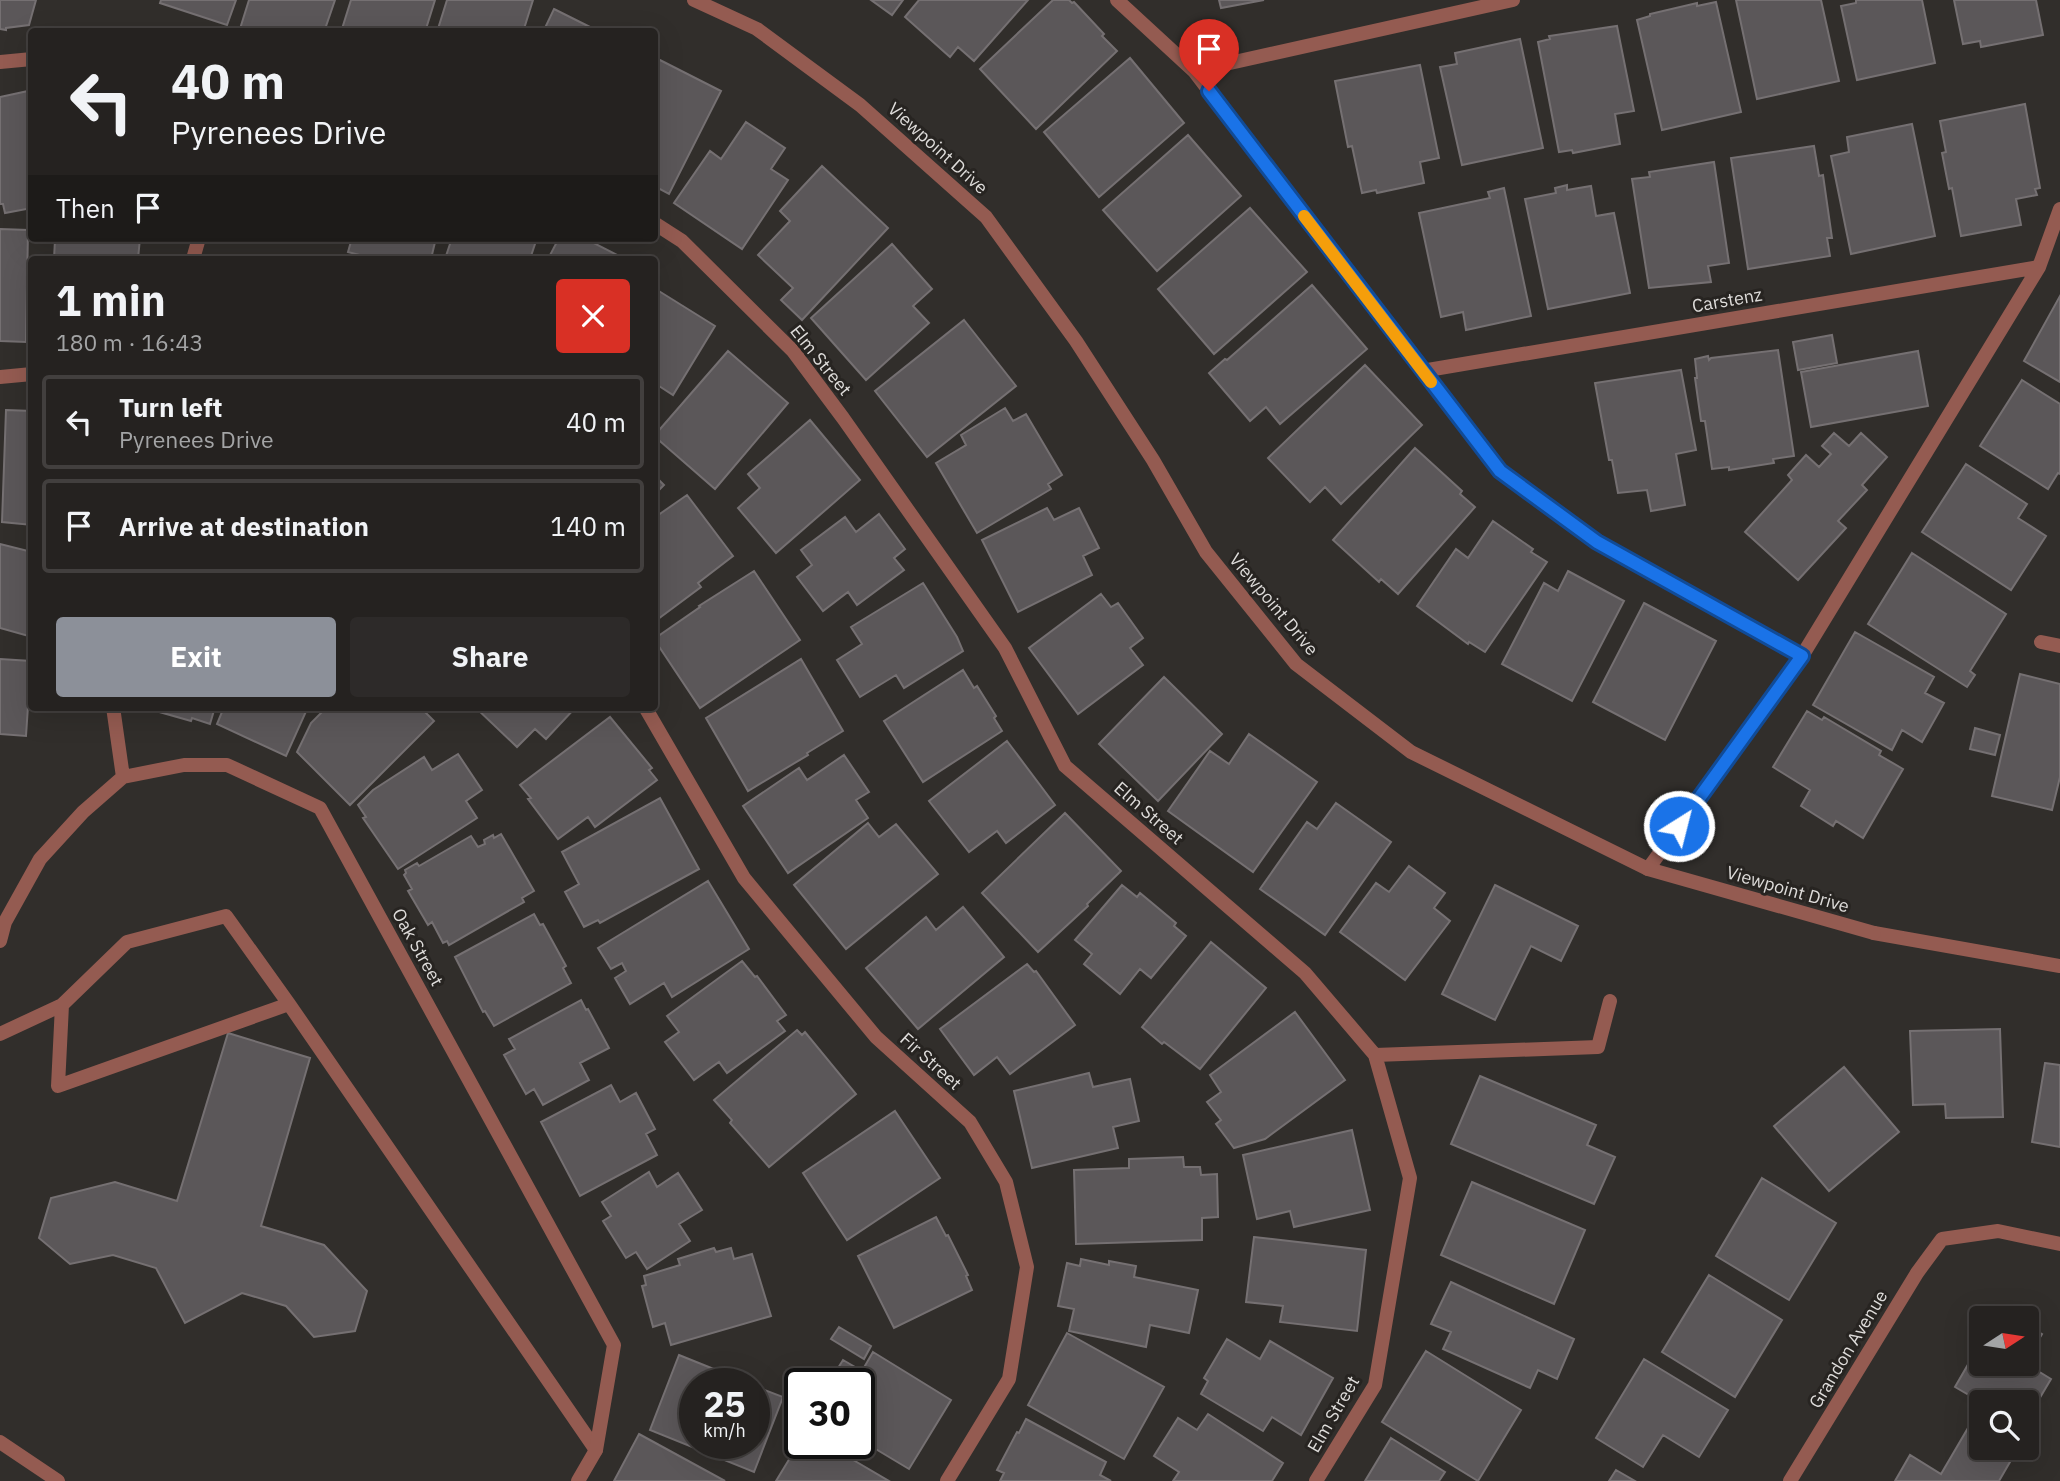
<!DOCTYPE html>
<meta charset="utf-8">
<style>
:root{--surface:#252220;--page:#2d2a29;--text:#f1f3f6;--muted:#a3a4a5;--line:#423f3e;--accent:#8c9099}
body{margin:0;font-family:"IBM Plex Sans",sans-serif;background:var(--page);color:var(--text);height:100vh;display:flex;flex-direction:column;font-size:26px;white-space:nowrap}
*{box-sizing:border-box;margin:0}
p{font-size:23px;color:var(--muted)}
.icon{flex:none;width:38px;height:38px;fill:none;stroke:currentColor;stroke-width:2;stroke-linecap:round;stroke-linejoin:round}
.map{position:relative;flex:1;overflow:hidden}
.sheet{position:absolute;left:28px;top:256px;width:630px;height:455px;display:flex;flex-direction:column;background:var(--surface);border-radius:7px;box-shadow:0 7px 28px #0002,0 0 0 2px var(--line)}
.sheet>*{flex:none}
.banner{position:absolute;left:28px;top:28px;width:630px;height:214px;border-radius:7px;box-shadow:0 7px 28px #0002,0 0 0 2px var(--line);background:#252220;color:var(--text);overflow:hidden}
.needle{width:46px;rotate:78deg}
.tools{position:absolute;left:1969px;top:1306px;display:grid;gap:14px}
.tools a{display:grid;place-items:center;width:70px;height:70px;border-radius:7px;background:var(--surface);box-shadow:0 7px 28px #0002,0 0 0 2px var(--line);font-size:35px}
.speed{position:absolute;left:679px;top:1368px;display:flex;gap:14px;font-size:35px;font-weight:700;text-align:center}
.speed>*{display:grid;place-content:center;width:91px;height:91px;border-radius:50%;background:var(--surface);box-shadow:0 7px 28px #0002,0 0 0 2px var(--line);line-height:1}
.speed small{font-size:18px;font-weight:400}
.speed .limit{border:4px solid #111;border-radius:10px;background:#fff;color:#111}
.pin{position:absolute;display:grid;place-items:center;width:60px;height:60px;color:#fff;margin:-72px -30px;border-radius:50% 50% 50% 0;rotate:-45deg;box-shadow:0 0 7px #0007}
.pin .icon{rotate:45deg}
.me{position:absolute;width:77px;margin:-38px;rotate:36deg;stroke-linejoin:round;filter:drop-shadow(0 0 5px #0008)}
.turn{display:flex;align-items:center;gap:24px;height:147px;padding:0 28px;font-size:32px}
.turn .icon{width:91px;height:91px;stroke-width:2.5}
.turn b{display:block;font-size:49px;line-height:60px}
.then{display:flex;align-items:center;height:66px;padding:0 28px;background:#0003;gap:14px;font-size:26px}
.round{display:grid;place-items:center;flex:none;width:74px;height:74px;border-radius:7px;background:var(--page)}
.overview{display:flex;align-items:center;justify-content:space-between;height:119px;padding:0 28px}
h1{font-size:42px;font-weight:800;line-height:52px}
.primary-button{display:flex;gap:14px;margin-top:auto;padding:14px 28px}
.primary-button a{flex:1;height:80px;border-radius:7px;background:var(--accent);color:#fff;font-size:28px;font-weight:800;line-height:80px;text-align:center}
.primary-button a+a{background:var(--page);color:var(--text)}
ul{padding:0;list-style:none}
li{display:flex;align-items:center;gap:21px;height:94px;margin:0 14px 10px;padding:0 14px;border:4px solid var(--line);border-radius:7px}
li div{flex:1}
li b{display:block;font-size:26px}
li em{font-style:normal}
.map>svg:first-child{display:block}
.building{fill:#5b5759;stroke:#757072;stroke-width:2}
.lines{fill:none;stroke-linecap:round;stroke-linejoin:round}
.service{stroke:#945b51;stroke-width:14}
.minor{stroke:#945b51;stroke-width:14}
.tertiary{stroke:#945b51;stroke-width:14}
.route-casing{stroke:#114b97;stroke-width:18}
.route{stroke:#1a73e8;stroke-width:12}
.slow{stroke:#f59e0b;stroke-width:12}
.labels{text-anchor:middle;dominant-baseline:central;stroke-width:6;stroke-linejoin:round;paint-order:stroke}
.street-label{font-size:18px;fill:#dedcda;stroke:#272421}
</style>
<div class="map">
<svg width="2060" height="1481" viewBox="0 0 2060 1481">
<rect width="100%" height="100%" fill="#312e2b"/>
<path class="building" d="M0,0H36L29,25L6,28V30L0,29Z
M161,0H236L227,25L160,3Z
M249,0H335L324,32H239Z
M351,0H435L425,32H341Z
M447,0H533L523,32H437Z
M871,0H903L892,15Z
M919,0H1028L974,61L958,47L950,57L905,17Z
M1053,0H1069L1072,3L1074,2L1104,34L1102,36L1117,51L1036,129L980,69Z
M1219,0H1264L1221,8Z
M1736,0H1821L1839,81L1757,99Z
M1856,0H1922L1935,63L1857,80L1841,6L1856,3Z
M1954,0H2036L2043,35L1981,47L1980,41L1963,44Z
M1716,2L1741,112L1662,130L1637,20L1650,16V14L1697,3V6Z
M554,9L600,32H543Z
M1617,26L1634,111L1615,114L1620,144L1573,153L1572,150L1559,152L1538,42L1550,39L1549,36Z
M1520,39L1543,148L1462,165L1440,67L1457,64L1455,53Z
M654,57L721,91L669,194L654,186Z
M1130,58L1184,123L1099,197L1044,132Z
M1420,65L1439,158L1420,162L1424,183L1377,193L1376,190L1362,193L1352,146L1348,147L1335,81Z
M28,91L29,95L32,94V208L5,213L3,204H0V97Z
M2025,104L2040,188L2035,189L2037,195L2016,199L2021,225L1961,236L1952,188L1949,189L1942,153L1946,152L1940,121Z
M746,122L785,148L771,169L788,180L742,249L674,203L710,151L721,159Z
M1912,124L1935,236L1851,254L1831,156L1849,152L1847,137Z
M1188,135L1241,196L1157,271L1103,210Z
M1814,146L1819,176L1823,175L1832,238H1827L1830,256L1748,269L1731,158Z
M1714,162L1729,263L1708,266L1711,282L1649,288L1632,179L1650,177L1649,172Z
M822,166L888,228L802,320L781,300L793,288L758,255L790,221L780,211Z
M1567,185V190L1591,186L1596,216L1614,213L1630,293L1548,309L1525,199L1556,193L1555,188Z
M1504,188L1531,316L1466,330L1463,312L1441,317L1419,213L1490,198L1488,192Z
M1250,208L1307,272L1214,354L1158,289Z
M0,229L28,230L26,342L0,341Z
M76,238H140L138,259H54L55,240L75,241Z
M352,238H436L431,259H375L348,252Z
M452,238H537L530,259H445Z
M559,238H584L625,259H548Z
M892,244L932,289L913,306L929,323L866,380L811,318Z
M1312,285L1367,349L1280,424L1266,407L1250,421L1209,373L1225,359L1227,360Z
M654,288L715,326L673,395L659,386L654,392Z
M2060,296V382L2024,361Z
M964,320L1016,386L927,457L875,391Z
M1832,335L1837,363L1798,370L1793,342Z
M1778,350L1794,456L1773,459L1774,463L1729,470V467L1712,469L1705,421H1701L1695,378H1697L1695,359L1708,356L1709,360L1711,358Z
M728,351L788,403L715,489L654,436Z
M1918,351L1928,406L1811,427L1801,372Z
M1365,365L1422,425L1341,504L1325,487L1310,502L1268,458Z
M1681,370L1696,450L1676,454L1685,505L1651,511L1647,490L1618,493L1612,460H1609L1595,383Z
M2022,380L2060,404V474L2058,473L2048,489L1980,446Z
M1005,408L1013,421L1026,414L1062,475L1048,484L1051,489L977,533L936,463L966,445L961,435Z
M6,410L32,411V525L2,522Z
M810,420L860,480L776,553L738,508L760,488L748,474Z
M1834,433L1849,446L1861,433L1887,457L1862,485L1867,490L1838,521L1846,528L1798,580L1745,532L1792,480L1788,475L1806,455L1819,467L1831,454L1822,446Z
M1415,448L1462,491L1460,494L1475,507L1398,594L1381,579L1379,582L1333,540Z
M1966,464L2027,504L2018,518L2046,536L2011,590L1922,532Z
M654,475L664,485L654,495Z
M687,495L733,556L698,583L701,587L654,622V518Z
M1047,508L1054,520L1079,508L1099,548L1083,556L1092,575L1018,612L982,540Z
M879,514L905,549L894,558L904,570L857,605L848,592L823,611L797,577L812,565L801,550L845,517L856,532Z
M1493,521L1533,549L1531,552L1547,562L1485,652L1469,642L1468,644L1417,606L1456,549L1468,558Z
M0,544L32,552V637L0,628Z
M1912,553L2006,614L1970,671L1975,675L1967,687L1868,624Z
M754,571L800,640L700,708L654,639L700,607L699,606Z
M1568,571L1624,601L1572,701L1502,664L1544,583L1558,591Z
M923,583L957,637L963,651L904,688L896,675L860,697L837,660L862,644L851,627Z
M1101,594L1111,607L1118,603L1143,638L1130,648L1143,665L1078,714L1029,648Z
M1644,603L1716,641L1665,740L1593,702Z
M1855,632L1934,677L1925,693L1944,703L1922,742L1902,730L1892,750L1813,705Z
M0,659L31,661L26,736L0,734Z
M801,659L843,731L807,753L808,755L748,791L706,718Z
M963,670L974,688L977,686L996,716L994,718L1002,731L923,782L884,721Z
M2020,674L2060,684V777L2052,810L1992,796Z
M1164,677L1222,734L1158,801L1099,744Z
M150,707H215L210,724L192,718L191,721L149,709Z
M224,707H308L286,756L217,724Z
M327,707H420L434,721L350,805L297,752L311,723Z
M475,707H576L546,739L535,729L517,747Z
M1807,711L1822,720L1824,717L1881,751L1879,755L1903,769L1863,838L1836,821L1833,826L1801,806L1810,790L1773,767Z
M610,717L652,768L649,770L657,780L595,827L588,817L558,839L528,799L531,798L520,785Z
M1975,728L2000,735L1995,755L1970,749Z
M1249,734L1317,782L1253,872L1168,811L1210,751L1229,764Z
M1007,741L1055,805L1006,843L997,831L969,852L929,801Z
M458,754L482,790L466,801L477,818L398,869L363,818L366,817L358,805L373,790L424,757L432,770Z
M844,755L869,792L856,800L868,818L788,873L743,806L799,768L807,780Z
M660,798L699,869L600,923L598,920L584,927L565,892L579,884L562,852Z
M1336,803L1391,842L1325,935L1260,889L1307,822L1317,829Z
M1065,813L1121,871L1087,904L1088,906L1038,952L982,893Z
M868,823L879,837L896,824L938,874L846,949L794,885Z
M501,834L534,891L522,898L524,902L449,945L447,941L443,943L432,922L428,925L408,891L412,889L404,875L406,873L405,870L417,863L419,866L471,836L478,847L485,844L484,840L493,835L494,838Z
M1409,866L1445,893L1434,908L1450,921L1405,980L1340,932L1376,883L1389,892Z
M708,881L749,949L672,997L664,983L630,1004L615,978L626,971L622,963L611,969L598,948Z
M1122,885L1137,897L1140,893L1176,923L1174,926L1186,936L1151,978L1140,969L1120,994L1084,964L1092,954L1075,940Z
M1495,885L1578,926L1561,961L1531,946L1495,1020L1442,994Z
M963,907L1004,957L918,1029L866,968L926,917L936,930Z
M534,914L540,925L543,924L566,966L563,968L571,983L494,1026L485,1011L483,1012L455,957Z
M1211,942L1266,988L1200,1069L1164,1042L1162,1044L1142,1027Z
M742,961L755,977L757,976L786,1015L777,1021L785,1031L727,1073L719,1062L694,1080L665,1042L679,1032L667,1016Z
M1027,964L1034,972L1036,971L1075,1025L1010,1074L997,1057L974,1075L940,1029Z
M581,1000L586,1010L588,1009L609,1048L580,1063L589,1080L543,1105L534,1089L526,1094L504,1055L515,1049L509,1039Z
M1295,1012L1345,1080L1265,1139L1234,1148L1216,1124L1221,1120L1207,1102L1221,1092L1210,1075Z
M2000,1029L2003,1117L1946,1118L1945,1104L1913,1105L1910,1031Z
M797,1030L802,1035L805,1032L856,1094L769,1167L730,1123L732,1120L714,1100Z
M228,1033L310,1058L261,1226L324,1245L367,1291L355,1331L314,1337L286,1306L242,1293L185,1323L156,1268L113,1255L70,1264L39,1238L51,1198L115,1182L177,1201Z
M2045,1063L2060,1065V1147L2032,1142Z
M1844,1067L1899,1132L1829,1191L1774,1126Z
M1089,1073L1093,1087L1130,1079L1139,1121L1113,1127L1118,1148L1032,1168L1014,1091Z
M1480,1076L1596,1125L1587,1145L1615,1157L1594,1204L1451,1144Z
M611,1085L620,1102L636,1093L655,1129L646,1134L657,1155L580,1196L541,1122Z
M895,1111L940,1178L847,1240L803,1173Z
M1352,1130L1370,1210L1294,1227L1290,1211L1257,1219L1243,1155Z
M1183,1157L1184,1167H1200L1201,1175L1217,1174L1218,1217L1202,1218V1240L1076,1244L1074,1170L1129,1168V1159Z
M649,1172L657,1187L678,1173L702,1210L679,1224L690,1241L647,1269L636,1252L626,1258L603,1221L611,1216L602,1202Z
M1762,1178L1836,1223L1789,1300L1716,1256Z
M1472,1182L1585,1230L1554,1304L1441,1255Z
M936,1217L946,1236L948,1235L968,1275L966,1276L972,1290L894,1328L858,1256Z
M1254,1237L1366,1250L1357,1331L1280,1322L1283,1306L1246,1302Z
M714,1248L716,1252L731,1248L734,1259L752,1254L771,1316L671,1345L665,1323L653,1327L642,1286L646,1285L644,1276L680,1265L678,1259Z
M1081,1259L1109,1265V1261L1136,1266L1134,1277L1198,1290L1189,1333L1150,1325L1146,1347L1069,1331L1074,1309L1058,1306L1067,1263L1080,1266Z
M1709,1275L1782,1320L1735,1397L1662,1352Z
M1451,1282L1574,1339L1557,1379L1538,1370L1530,1388L1443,1349L1451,1332L1431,1324Z
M2000,1309L2014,1318H1995Z
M2026,1325L2042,1334L2026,1361Z
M839,1327L871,1346L864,1359L831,1339Z
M1067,1333L1164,1387L1124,1459L1028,1405Z
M1227,1339L1260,1359L1270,1341L1333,1378L1301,1435L1272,1417L1263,1431L1201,1394L1208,1381L1204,1378Z
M1981,1342V1363H2025L2051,1379L2026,1421V1402H1981L1955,1387Z
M1426,1351L1521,1410L1478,1481L1382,1422Z
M873,1352L951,1400L909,1469L859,1439V1384H828L843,1360L862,1371Z
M679,1355L751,1384H695V1444H754V1386L783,1397L754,1472L650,1430Z
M1644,1359L1728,1410L1699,1457L1663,1435L1643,1467L1596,1438Z
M1208,1414L1283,1463L1272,1481H1173L1179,1472L1154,1456L1178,1418L1197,1430Z
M1026,1419L1106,1462L1100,1475L1111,1481H1000L1004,1473L997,1470L1017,1432L1019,1433Z
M1968,1428L1981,1436V1447H2000L2014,1455L1999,1481H1895L1910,1455L1941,1474Z
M639,1434L725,1481H614Z
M1391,1438L1445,1472L1439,1481H1365Z
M826,1444L889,1481H776L796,1448L817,1460Z
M1616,1470L1635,1481H1609Z"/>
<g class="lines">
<path class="service" d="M2041,642L2060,646
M62,1005L58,1086L289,1004
M0,1034L62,1005L127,942L226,916L289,1004L596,1450"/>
<path class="minor" d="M1117,0L1194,71L1500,471L1597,542L1802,656
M0,62L32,59
M1194,71L1513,0
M654,223L682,241L793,351L843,418L1005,648L1065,766L1305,973L1375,1055L1410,1178L1375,1385L1316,1481
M193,259L199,238
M1422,371L2039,267
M0,377L32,374
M113,707L123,777
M645,707L744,878L876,1037L970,1122L1006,1182L1027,1267L1009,1379L947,1481
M1648,869L1802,656L2039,267L2060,209
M1874,933L2060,966
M0,941L5,922L40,859L83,812L123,777L184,765H227L320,808L614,1345L596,1450L578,1481
M1375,1055L1598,1047L1610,1001
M0,1442L58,1481
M1790,1481L1917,1273L1942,1239L1998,1231L2060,1244"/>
<path class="tertiary" d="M694,0L757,29L860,105L986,217L1076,341L1153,460L1206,552L1296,664L1411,752L1648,869L1874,933"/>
</g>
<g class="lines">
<defs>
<path id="route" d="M1209,91L1500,471L1597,542L1802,656L1679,826"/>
</defs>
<use href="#route" class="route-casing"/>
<use href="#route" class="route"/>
<path class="slow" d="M1304,216L1431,382"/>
</g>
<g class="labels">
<g class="street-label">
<text transform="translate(938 148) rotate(42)">Viewpoint Drive</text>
<text transform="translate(1727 300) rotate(-10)">Carstenz</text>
<text transform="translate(821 360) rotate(51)">Elm Street</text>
<text transform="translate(1274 604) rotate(50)">Viewpoint Drive</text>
<text transform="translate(1149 813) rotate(41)">Elm Street</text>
<text transform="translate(1788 889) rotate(16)">Viewpoint Drive</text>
<text transform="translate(418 947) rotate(61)">Oak Street</text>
<text transform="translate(931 1061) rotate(42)">Fir Street</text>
<text transform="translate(1848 1349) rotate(-59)">Grandon Avenue</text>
<text transform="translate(1333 1414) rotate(-60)">Elm Street</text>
</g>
</g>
</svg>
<div class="tools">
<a><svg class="needle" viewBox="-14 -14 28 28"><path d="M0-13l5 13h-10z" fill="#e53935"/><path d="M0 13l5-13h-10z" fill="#a3a4a5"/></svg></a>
<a><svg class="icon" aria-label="search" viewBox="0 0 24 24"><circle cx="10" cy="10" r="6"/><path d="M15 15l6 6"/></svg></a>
</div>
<div class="speed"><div>25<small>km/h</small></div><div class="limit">30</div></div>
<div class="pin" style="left:1209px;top:91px;background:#d93025"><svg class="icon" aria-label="arrive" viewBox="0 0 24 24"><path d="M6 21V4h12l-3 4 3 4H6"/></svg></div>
<svg class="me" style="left:1679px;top:826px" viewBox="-20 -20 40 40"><circle r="17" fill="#1a73e8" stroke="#fff" stroke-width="3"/><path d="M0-11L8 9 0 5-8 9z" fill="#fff"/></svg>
<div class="banner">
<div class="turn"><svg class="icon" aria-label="left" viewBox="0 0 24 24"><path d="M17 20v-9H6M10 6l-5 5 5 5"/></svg><div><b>40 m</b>Pyrenees Drive</div></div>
<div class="then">Then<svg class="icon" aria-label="arrive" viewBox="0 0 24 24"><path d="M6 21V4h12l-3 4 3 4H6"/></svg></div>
</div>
<section class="sheet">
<div class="overview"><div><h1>1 min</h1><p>180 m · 16:43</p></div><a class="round" style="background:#d93025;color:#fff"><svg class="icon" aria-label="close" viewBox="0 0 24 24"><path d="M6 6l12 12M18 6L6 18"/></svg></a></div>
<ul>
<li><svg class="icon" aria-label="left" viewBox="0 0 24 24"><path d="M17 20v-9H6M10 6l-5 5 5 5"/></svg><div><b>Turn left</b><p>Pyrenees Drive</p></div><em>40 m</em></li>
<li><svg class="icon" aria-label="arrive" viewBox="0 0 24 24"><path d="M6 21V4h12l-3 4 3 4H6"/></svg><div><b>Arrive at destination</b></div><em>140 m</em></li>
</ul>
<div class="primary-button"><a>Exit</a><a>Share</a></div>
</section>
</div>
